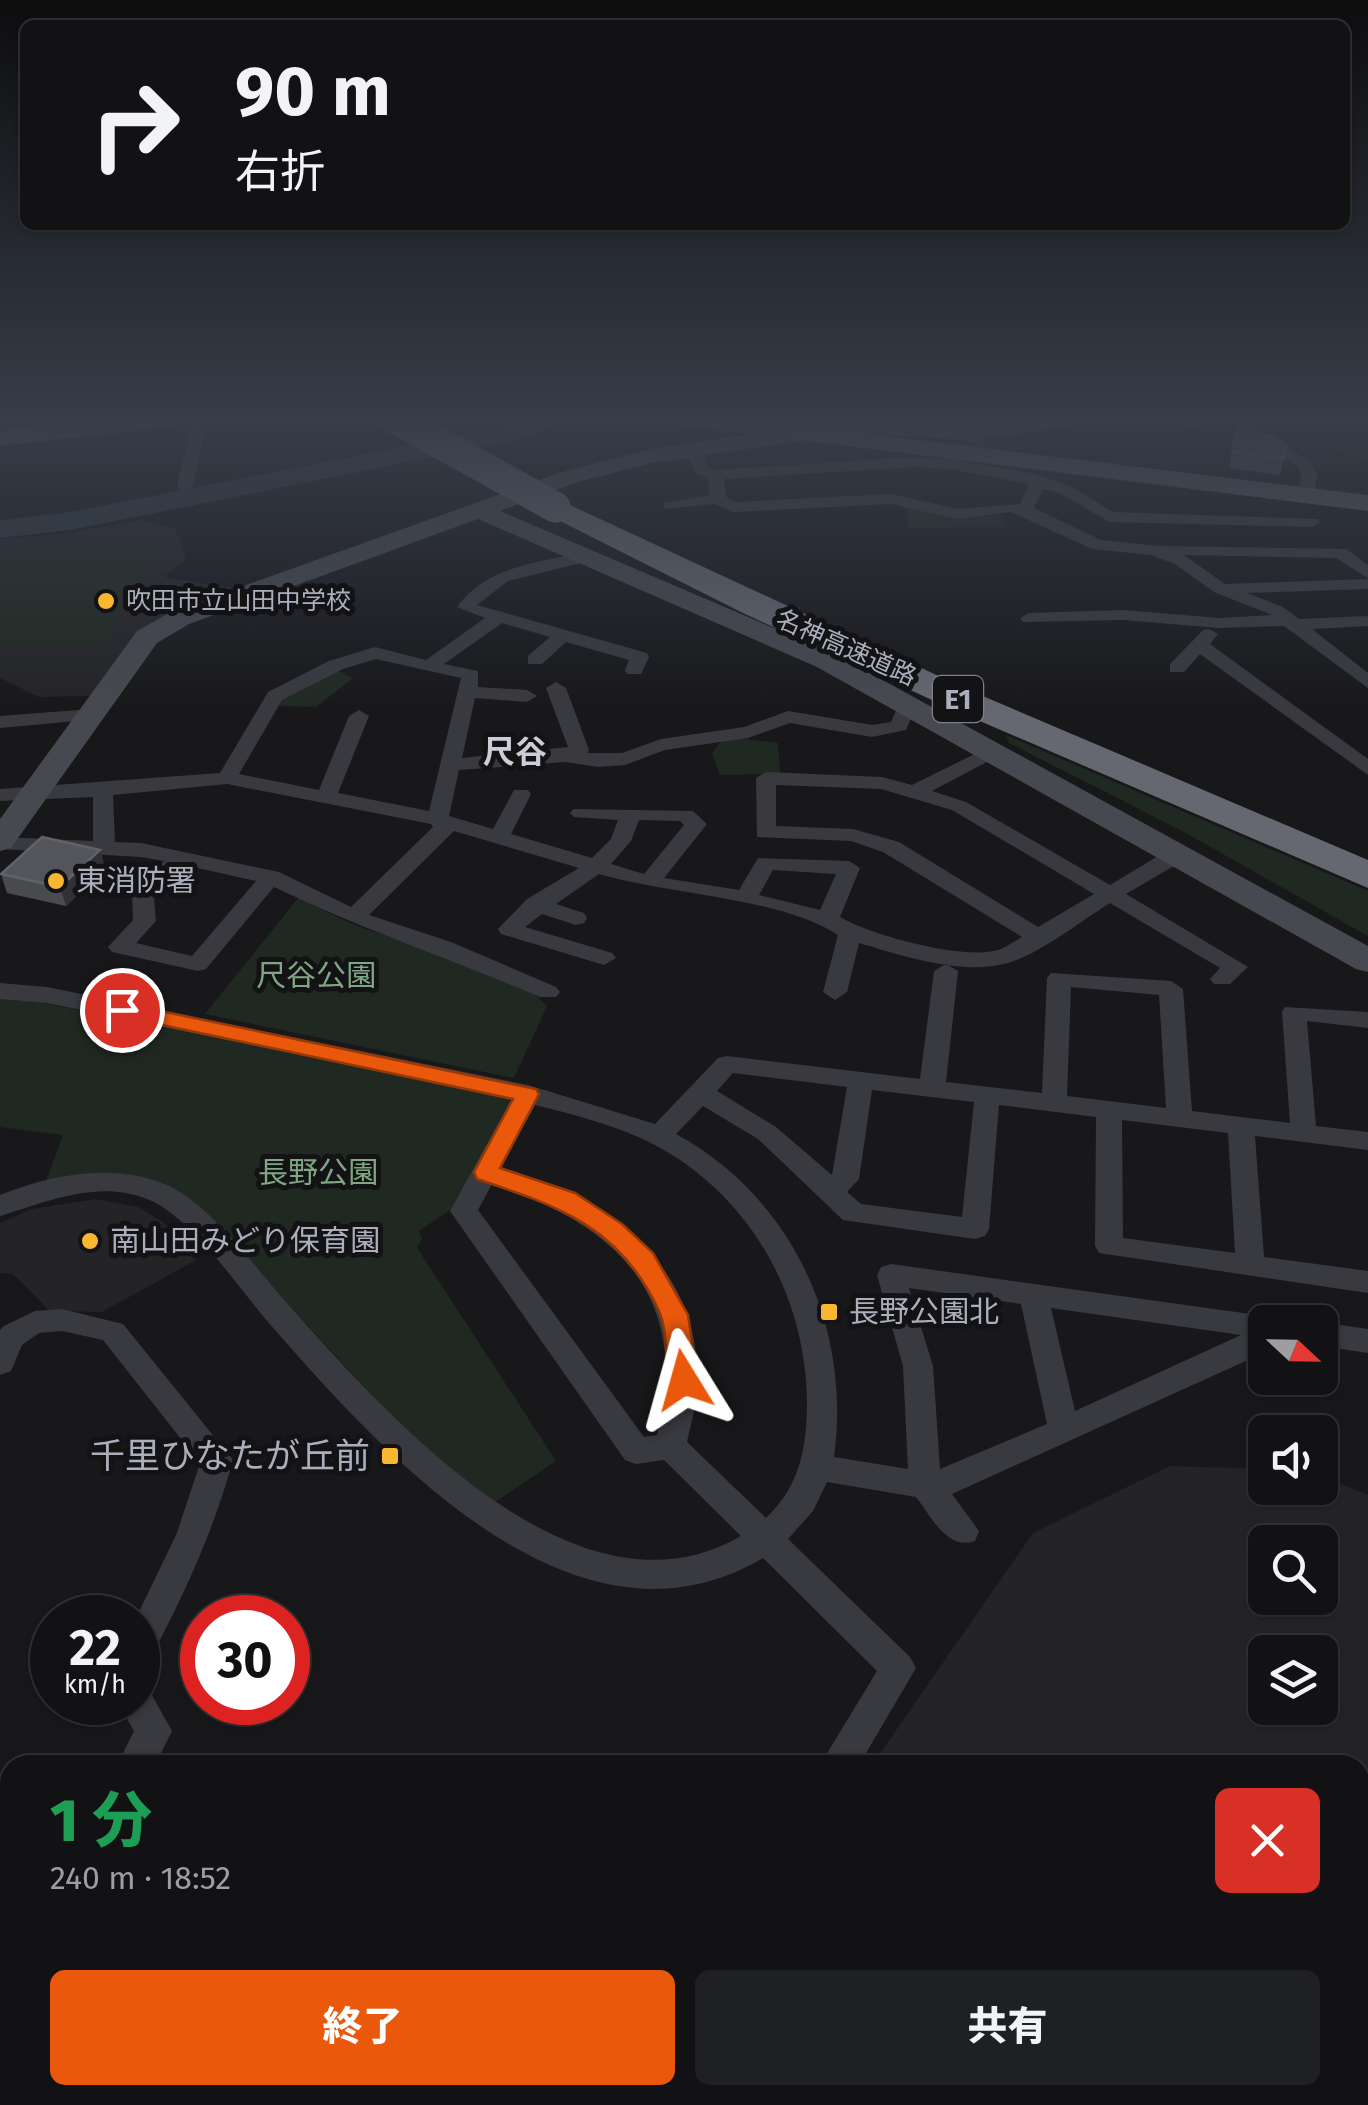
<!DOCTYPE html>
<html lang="ja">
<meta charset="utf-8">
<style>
:root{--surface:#121214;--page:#1f2022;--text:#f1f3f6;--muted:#9c9ea0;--line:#313234;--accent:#ea580c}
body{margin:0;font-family:"Fira Sans","Noto Sans JP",sans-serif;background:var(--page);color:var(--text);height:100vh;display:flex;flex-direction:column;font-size:38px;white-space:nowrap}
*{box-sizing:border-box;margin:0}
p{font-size:32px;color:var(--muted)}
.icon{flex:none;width:55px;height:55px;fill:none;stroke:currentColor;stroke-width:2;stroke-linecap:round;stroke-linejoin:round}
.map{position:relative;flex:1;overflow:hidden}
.panel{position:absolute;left:0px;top:1755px;width:1370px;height:350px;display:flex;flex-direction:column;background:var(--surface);border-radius:30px 30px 0 0;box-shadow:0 2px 8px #0004,0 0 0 2px var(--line)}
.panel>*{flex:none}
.hud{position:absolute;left:20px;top:20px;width:1330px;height:210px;border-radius:15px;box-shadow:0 2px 8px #0004,0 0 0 2px var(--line);background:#121214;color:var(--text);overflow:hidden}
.needle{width:65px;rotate:112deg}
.fabs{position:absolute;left:1248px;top:1305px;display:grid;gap:20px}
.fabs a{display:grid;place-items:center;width:90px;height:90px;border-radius:15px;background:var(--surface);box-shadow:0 2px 8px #0004,0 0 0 2px var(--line);font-size:50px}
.speed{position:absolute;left:30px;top:1595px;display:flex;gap:20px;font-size:50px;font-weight:700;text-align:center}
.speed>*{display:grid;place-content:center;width:130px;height:130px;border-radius:50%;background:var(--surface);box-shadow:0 2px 8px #0004,0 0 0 2px var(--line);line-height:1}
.speed small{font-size:25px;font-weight:400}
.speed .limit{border:15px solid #d22;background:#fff;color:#111}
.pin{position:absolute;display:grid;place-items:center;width:85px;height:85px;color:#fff;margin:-42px;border:5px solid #fff;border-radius:50%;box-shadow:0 2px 10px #0007}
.me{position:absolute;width:110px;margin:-55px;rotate:352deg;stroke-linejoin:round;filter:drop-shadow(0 0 8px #0008)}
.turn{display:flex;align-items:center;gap:35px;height:210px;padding:0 50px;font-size:45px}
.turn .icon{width:130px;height:130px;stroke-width:2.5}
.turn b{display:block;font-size:70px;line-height:85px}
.round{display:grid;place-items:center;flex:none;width:105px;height:105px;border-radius:15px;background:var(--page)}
.overview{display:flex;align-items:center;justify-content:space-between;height:170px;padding:0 50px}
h1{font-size:60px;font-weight:800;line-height:75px;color:#1e9e55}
.button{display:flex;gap:20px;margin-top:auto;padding:20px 50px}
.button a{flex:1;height:115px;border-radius:15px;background:var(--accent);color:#fff;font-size:40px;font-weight:800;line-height:115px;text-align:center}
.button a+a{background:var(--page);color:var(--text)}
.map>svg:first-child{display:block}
.built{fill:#242427;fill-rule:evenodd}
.green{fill:#202921}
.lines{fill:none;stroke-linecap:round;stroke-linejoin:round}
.river{fill:#2d373f;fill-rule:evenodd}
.street{fill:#393a40;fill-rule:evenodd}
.secondary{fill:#474950;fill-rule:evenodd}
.primary{fill:#55575f;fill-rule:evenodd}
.highway{fill:#656871;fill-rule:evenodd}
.highway-bridge{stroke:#656871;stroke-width:31}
.wall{fill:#494b4f}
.shaded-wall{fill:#313235}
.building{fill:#54555b;stroke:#61636a;stroke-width:2.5}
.route{fill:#ea580c;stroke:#983908;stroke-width:2.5}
.poi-dot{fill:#f9b731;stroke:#131315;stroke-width:4}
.labels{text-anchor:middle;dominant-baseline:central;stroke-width:10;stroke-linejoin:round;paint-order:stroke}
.far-poi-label{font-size:25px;fill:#aaafbb;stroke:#131315;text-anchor:start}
.far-street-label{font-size:25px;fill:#aaafbb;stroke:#131315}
.shield{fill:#131315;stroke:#7d8089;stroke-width:2.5}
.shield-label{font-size:28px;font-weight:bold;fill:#aaafbb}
.poi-label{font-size:30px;fill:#aaafbb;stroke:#131315;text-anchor:start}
.park-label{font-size:30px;fill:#80a683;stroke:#131315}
.neighbourhood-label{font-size:32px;font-weight:bold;fill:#cbced6;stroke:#131315}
.near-poi-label{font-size:35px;fill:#aaafbb;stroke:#131315;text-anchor:end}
</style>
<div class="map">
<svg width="1368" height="2105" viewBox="0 0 1368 2105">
<rect width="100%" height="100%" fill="#18181a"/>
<path class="built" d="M142,520L176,530L186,558L164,577L244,590L179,612L90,696L39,697L0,678V539L68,533Z
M96,1199L138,1207L163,1222L196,1260L102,1312L50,1311L13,1274L0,1273V1223L32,1209Z
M1170,1466L1265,1469V1488H1320V1475L1368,1495V2105H1299L1263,2095H1360V1765H872L1033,1533ZM1265,1542H1320V1598H1265ZM1265,1652H1320V1708H1265Z
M996,2095H1207L1210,2105H1007Z"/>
<path class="green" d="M1313,417H1368V460L1316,445Z
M906,505L958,518L1002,515L1006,527L909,528Z
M152,546L104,646L0,647V566L12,547Z
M334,669L353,678L316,707L276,706L277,700Z
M1006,735L1368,891V936L1186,833L1009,743Z
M725,736L778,743L780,774L720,775L712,754Z
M299,897C315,905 331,915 348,922C404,946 506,961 547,1006L514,1078L205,1014Z
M0,999L39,1002L508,1098L513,1105L453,1208L419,1231L422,1239L417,1248L556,1461L495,1502L413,1440L206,1215L162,1186L45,1184L63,1135L0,1127Z"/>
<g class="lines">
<path class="river" d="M531,417H565L561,423L522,439L71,530L0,538V520L71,512L514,425Z"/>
<path class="street" d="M193,417H207L193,487L185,492L177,487Z
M773,417H845L877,425L870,429L837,424H769L767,421Z
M931,417C956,417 972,426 987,446L974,449L964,436Z
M1150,417H1247L1244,420L1310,461L1317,474L1314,495L1306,500L1298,495L1301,474L1298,466L1229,423C1205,427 1170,430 1150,417Z
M696,445L704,450L709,469L716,470L913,457L951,459L1030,473L1071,486L1113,512L1318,519L1320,522L1312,527L1109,522L1060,493L1043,489L1034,508L1101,540L1158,546L1346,549L1368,565V578L1336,558L1184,555L1225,584L1368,579V589L1247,593L1283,607L1299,619L1368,616V626L1312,629L1368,673V688L1284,626L1219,628L1123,620L1023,622L1020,618L1029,613L1123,610L1219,618L1272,615L1214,592L1175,564L1151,555L1092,549L1011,512L957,519L891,504L732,512L715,504L664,509V503L710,495L708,478L694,472L688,450ZM913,467L951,469L1029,484L1020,504L957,509L891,494L735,502L726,497L724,479Z
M583,552L591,557L589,561L508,581L477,605L647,653L649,657L641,674H627L625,670L629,660L566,642L542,664H528V656L550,637L502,623L444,664L478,671V687L527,690L537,696L527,702L475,698L462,758L568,747L546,688L556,682L566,688L589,750L587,753H622L661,739L744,727L788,711L872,725L891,722L901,699L908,697L918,703L906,730L872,737L790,723L748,738L665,750L625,765L598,767L565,762L459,770L449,816L493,829L514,790H528L531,794L511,834L592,858L611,839L618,820L574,817L570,813L574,809L693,811L707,824L664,878L739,890L758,858L849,861L860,868L840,917C870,935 968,962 1001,949C1008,946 1015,941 1022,937L883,852L851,841L757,837L756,778L766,772L882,777L912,785L993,745L1003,751L1000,755L932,791L966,802L1110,885L1168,850H1184L1187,855L1184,860L1126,894L1248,967L1230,984H1214L1210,979L1220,968L1110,903C1081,921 1042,952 1011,962C964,977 904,956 859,943L847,992L835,1000L823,992L838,935C779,897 670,895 599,874L556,904L584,913L587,918L584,923L576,925L542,914L525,927L612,953L616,958L604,965L501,934L498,929L527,899L579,868L454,831L369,915L451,942L556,987L560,992L556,997H540C451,959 361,929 274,887L206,969L198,971L112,952L108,947L133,920L132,897L164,861L141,857L0,849V837L93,841V797L0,801V789L220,773L268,692L329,661L375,647L426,660L485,618L457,607C487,566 537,563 583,552ZM376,659L461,678L429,811L338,793L369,716L359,710L349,716L319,790L239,774L282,700L343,669ZM227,784L431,824L433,827L351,907L279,872L141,843L115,842L113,795ZM776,785L881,789L952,810L1094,894L1038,927L899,842L853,829L776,826ZM639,820L680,821L684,825L644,874L611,864L631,841ZM184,865L256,881L192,956L136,943L156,921L154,898ZM773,870L836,874L820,910L759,895Z
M1209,629L1218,634L1210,644L1368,759V775L1200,654L1184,672H1170V664L1203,630Z
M91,709L101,715L98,719L0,728V716Z
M946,964L958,971L946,1082L1042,1093L1047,978L1051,973L1171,981L1183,989L1192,1111L1290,1123L1282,1012L1285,1007L1368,1012V1028L1307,1021L1316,1126L1368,1132V1150L1255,1136L1264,1257L1368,1271V1293L1099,1253L1095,1246L1096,1117L999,1105L989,1229L985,1236L975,1239L843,1220L758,1139L703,1106L676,1134C792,1197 852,1327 834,1457L908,1469L903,1366L877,1275L881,1267L891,1264L1265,1316L1277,1322H1265V1349L1259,1355L952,1494L979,1531L975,1541C947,1551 931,1516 916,1497L827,1482L813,1511L788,1539L910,1657L916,1668L859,1765H820L877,1671L763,1558C574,1670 381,1451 268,1322C236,1285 192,1217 147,1199C98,1179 46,1202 0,1216V1195C52,1174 116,1162 169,1186C213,1207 254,1267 287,1303C386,1414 576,1632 741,1536L664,1460L636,1464L625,1460L450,1211L512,1099L47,1003L0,999V983L47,987L528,1085L655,1124L718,1058L727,1056L920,1079L934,971ZM1071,987L1159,995L1166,1108L1067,1096ZM733,1073L847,1087L832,1175L776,1127L717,1091ZM872,1090L974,1102L962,1217L861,1204L847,1192L859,1179ZM535,1105C572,1114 610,1124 645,1140C745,1188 805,1290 807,1399C807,1446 801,1485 766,1518L687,1442C691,1422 698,1402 698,1382C698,1260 606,1200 501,1167ZM1122,1120L1228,1133L1235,1253L1123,1238ZM492,1184C617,1224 692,1297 657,1435L644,1437L478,1210ZM909,1288L1021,1304L1047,1424L940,1469L933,1366ZM1051,1308L1241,1335L1075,1411Z
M62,1309L123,1324L233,1460C214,1530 184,1595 150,1659L138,1664L136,1618L177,1533L200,1463L103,1340L62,1331L39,1333L22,1345L11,1371L0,1375V1330L4,1326L35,1311Z
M1320,1322L1368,1329V1353L1320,1346Z
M138,1686L149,1690L172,1731L155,1765H117L134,1731L118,1702H138Z
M10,1969V2023L0,2027V1973Z
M350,2095H392L393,2105H351Z
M572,2095H629L630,2098L627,2105H568Z
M937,2095H989L993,2105H941Z"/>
<path class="secondary" d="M1037,417H1094L1083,424L969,440L854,433L652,463L578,482L500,511L837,655L1368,946V972L1356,969L817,667L478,519L189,624L157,643L11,848L0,851V819L137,631L171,612L562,472L651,449L854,419L969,426Z"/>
<path class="primary" d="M124,417H202L190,424L0,446V430Z
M660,417H731L1368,495V511L672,424Z"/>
<path class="highway" d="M555,498L971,691L1368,860V888L945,706L743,613L544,513L540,507L544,501Z"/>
<path class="highway-bridge" d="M393,417L555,507"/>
</g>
<path class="wall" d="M1236,431L1287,445L1280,475L1229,468Z
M100,850L105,869L66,906L7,893L1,874Z"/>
<path class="shaded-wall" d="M100,850L105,869L66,906L60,887Z"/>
<path class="building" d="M1236,431L1270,435L1287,445L1284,459L1232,452Z
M42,837L100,850L60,887L1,874Z"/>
<linearGradient id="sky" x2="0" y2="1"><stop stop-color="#0d0d0e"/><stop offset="0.59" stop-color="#373d49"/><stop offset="1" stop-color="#373d49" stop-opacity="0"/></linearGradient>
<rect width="1368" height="711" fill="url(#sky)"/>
<path class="route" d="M122,1003L536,1089L539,1094L500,1168L575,1193L622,1224L653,1253L688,1315L698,1380L694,1387L684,1391L674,1387C662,1364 670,1335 659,1311C621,1227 558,1206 477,1179L474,1172L513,1099L115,1015L111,1010L115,1005Z"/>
<g class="poi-dot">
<circle cx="106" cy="601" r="10"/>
<circle cx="56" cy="881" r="10"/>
<circle cx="90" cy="1241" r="10"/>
<rect x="819" y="1302" width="20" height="20" rx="5"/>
<rect x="380" y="1446" width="20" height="20" rx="5"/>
</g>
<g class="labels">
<g class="far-poi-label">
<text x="126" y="601">吹田市立山田中学校</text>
</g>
<g class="far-street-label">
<text transform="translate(846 648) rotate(24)">名神高速道路</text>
</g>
<rect class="shield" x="933" y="676" width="50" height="46" rx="8"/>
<g class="shield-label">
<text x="958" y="699">E1</text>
</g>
<g class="poi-label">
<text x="76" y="881">東消防署</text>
<text x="110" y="1241">南山田みどり保育園</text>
<text x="849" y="1312">長野公園北</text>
</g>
<g class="park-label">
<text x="316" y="976">尺谷公園</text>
<text x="318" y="1173">長野公園</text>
</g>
<g class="neighbourhood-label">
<text x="515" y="752">尺谷</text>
</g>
<g class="near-poi-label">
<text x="370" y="1456">千里ひなたが丘前</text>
</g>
</g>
</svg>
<div class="fabs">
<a><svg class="needle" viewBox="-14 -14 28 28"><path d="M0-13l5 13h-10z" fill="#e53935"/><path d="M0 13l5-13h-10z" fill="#9c9ea0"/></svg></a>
<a><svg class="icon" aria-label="sound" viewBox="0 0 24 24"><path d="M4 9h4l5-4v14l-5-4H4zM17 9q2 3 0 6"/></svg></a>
<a><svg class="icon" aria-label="search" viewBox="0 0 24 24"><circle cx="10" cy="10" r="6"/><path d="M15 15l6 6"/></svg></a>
<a><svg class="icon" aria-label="layers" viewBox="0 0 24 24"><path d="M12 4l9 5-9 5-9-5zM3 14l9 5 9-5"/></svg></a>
</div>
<div class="speed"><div>22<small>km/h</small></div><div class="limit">30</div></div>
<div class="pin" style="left:122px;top:1010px;background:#d93025"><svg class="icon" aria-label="arrive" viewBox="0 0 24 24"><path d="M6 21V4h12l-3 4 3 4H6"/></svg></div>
<svg class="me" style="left:684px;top:1380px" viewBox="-20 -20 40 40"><path d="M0-17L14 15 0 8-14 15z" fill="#ea580c" stroke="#fff" stroke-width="4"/></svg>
<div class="hud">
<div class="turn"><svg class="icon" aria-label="right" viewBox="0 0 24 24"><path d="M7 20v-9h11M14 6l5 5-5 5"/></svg><div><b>90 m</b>右折</div></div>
</div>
<section class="panel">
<div class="overview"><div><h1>1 分</h1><p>240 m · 18:52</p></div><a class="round" style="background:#d93025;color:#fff"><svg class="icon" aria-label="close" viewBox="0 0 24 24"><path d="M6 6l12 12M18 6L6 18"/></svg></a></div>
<div class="button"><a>終了</a><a>共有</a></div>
</section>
</div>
